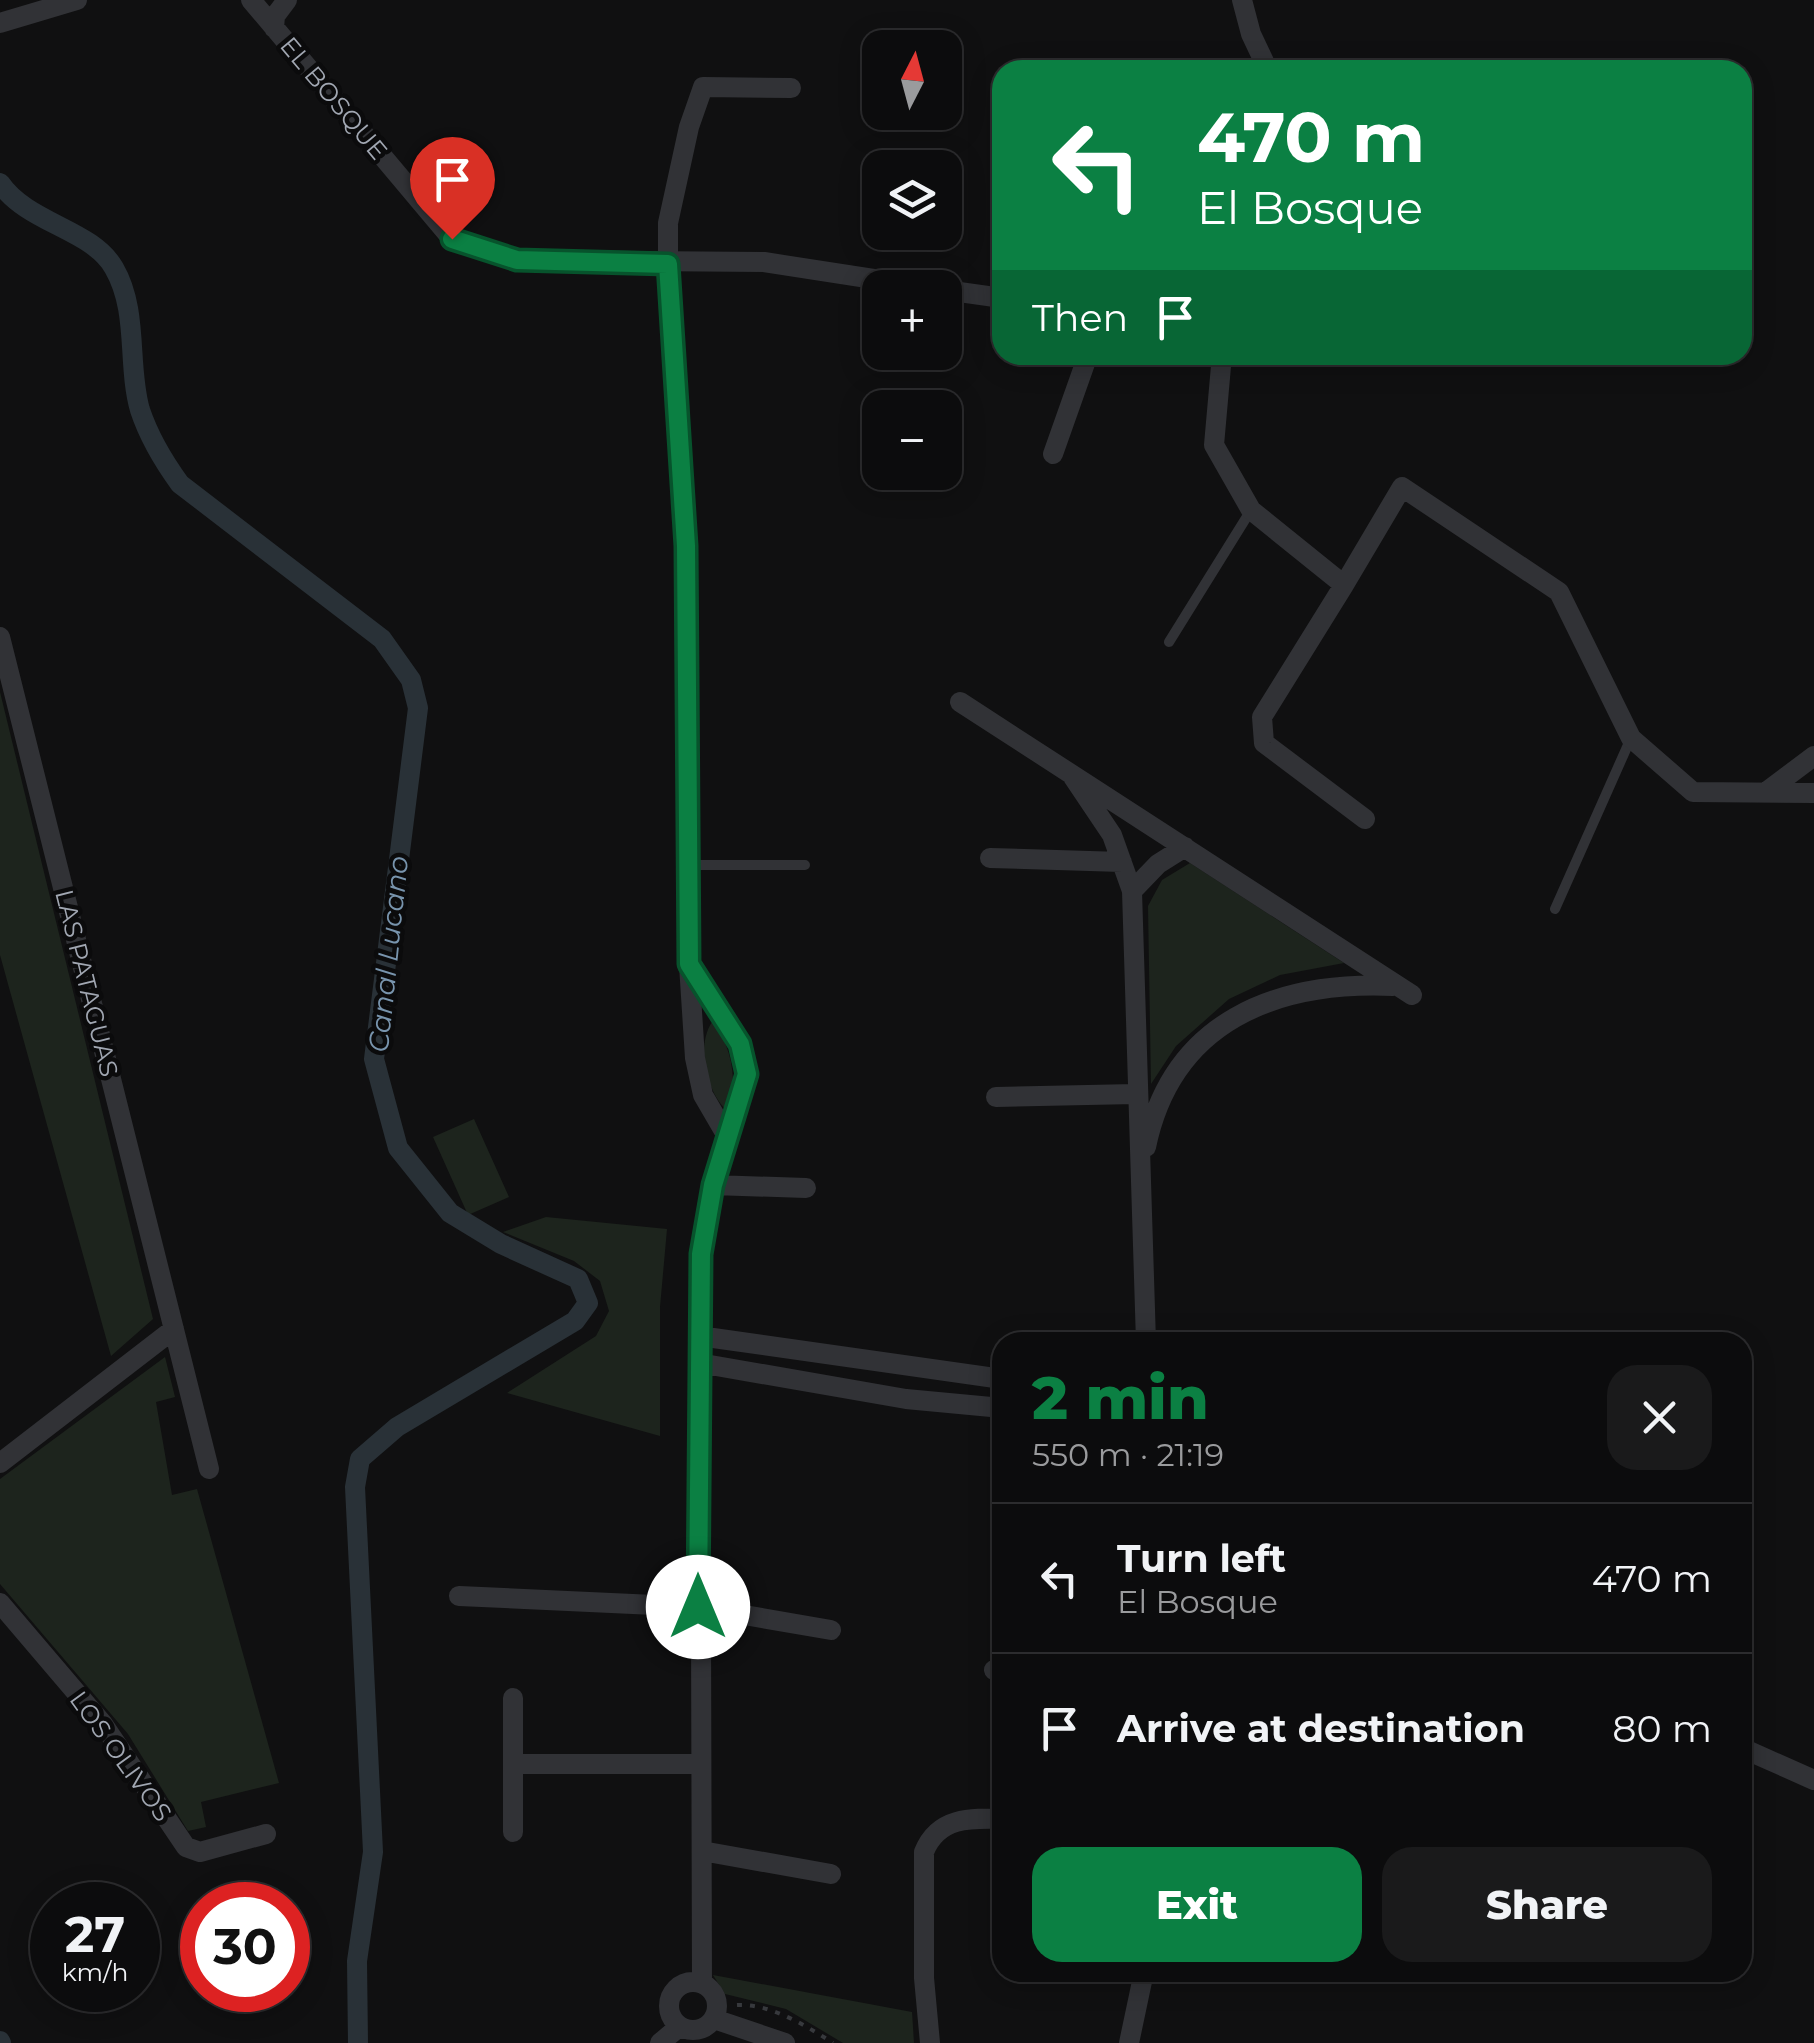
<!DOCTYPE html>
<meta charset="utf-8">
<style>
:root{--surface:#0c0c0d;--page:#1a1a1b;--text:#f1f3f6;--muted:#9a9b9d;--line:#2c2c2e;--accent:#0b8043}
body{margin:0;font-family:Montserrat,sans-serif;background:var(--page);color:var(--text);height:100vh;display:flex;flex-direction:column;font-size:38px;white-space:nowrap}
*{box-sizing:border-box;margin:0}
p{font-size:32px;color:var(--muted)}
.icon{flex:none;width:55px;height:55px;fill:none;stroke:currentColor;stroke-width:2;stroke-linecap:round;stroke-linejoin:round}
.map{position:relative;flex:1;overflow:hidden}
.sheet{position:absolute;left:992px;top:1332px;width:760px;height:650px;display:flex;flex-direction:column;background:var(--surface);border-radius:30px;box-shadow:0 5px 25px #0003,0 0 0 2px var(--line)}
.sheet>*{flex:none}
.banner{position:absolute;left:992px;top:60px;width:760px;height:305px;border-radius:30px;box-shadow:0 5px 25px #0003,0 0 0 2px var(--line);background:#0b8043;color:#fff;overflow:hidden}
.needle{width:65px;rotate:6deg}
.controls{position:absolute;left:862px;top:30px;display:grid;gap:20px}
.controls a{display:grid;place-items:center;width:100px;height:100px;border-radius:20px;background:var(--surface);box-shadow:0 5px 25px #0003,0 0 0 2px var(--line);font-size:50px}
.speed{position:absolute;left:30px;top:1882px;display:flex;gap:20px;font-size:50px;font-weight:700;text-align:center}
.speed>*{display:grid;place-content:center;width:130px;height:130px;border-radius:50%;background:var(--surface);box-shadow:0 5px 25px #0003,0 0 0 2px var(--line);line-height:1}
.speed small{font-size:25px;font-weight:400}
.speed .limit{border:15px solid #d22;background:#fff;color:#111}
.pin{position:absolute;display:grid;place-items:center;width:85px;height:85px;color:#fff;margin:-102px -42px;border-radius:50% 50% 50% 0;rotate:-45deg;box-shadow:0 0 10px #0007}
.pin .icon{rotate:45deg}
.me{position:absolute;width:110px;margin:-55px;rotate:0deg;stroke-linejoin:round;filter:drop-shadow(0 0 8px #0008)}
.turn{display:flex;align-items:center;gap:35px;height:210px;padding:0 40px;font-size:45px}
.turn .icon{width:130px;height:130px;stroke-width:2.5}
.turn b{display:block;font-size:70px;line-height:85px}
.then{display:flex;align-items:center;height:95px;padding:0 40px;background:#0003;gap:20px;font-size:38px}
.round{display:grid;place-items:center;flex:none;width:105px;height:105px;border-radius:30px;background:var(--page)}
.overview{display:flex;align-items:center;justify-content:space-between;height:170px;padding:0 40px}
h1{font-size:60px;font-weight:800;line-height:75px;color:var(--accent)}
.button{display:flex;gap:20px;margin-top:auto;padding:20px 40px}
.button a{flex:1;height:115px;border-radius:30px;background:var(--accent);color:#fff;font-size:40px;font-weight:800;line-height:115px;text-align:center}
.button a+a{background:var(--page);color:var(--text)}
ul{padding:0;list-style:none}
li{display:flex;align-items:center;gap:30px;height:150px;padding:0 40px;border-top:2px solid var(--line)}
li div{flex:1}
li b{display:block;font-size:38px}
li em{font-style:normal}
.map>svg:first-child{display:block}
.green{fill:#1d241d}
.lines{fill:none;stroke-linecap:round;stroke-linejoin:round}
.canal{stroke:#293137;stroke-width:20}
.path{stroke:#37393d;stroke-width:4;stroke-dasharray:5 8;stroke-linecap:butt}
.lane{stroke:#313236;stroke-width:10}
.street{stroke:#313236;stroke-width:20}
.route-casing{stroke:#07532c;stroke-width:25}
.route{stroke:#0b8043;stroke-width:18}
.labels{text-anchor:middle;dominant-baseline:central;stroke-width:9;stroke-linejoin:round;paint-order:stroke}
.street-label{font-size:25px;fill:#a1a7b2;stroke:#0b0b0c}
.water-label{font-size:28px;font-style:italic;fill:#7894ad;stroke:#0b0b0c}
</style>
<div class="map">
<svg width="1814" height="2043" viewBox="0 0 1814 2043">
<rect width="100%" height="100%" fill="#101011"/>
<path class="green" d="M0,692L153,1319L111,1356L0,955Z
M1190,863L1344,963L1280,975L1229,999L1176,1046L1151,1084L1148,906L1162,880Z
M712,1022C733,1048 735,1075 732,1107L726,1110C706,1090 696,1046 712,1022Z
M474,1119L509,1197L468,1215L433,1137Z
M546,1217L667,1229L660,1307V1436L507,1393L596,1336L609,1311L600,1281L574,1261L503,1232Z
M165,1357L175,1397L156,1402L172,1495L197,1489L279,1783L201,1802L206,1827L188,1831L128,1734L0,1584V1479Z
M713,1975L912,2012L914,2043H843L786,2009L725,1994Z"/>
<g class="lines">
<path class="canal" d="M0,183C28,224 92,229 114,268C139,311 127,365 140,410C149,437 164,462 180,484L382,639L411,680L418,708L374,1059L398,1148L450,1213L501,1244L578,1279L588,1303L575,1321L397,1427L360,1459L355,1487L373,1852L357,1961L358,2043
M0,2041L1,2043"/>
<path class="path" d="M737,2005C769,2003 807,2026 833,2043"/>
<path class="lane" d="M1169,642L1251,510
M688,865H805
M1555,909L1631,738"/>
<path class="street" d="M251,0L452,239L517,260L764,262L932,288
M1242,0L1251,34L1268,70
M0,23L77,0
M274,28L275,16L287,0
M945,290L1002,298
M1222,355L1214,445L1251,510L1344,585L1402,487L1559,592L1631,738L1693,792L1814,793
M1053,454L1088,355
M1344,585L1262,717L1264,743L1365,819
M0,637L209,1469
M960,702L1412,995
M1071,774L1112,835L1132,891L1146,1342
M1766,792L1814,756
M990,858L1122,862
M1132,891L1158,864L1185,847
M690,966L740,1044L747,1074L713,1185L700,1272L702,1983
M996,1097L1135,1094
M728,1138L703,1095L695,1058L689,965L686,546L668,263V223L689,127L703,87L791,88
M1146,1147C1172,1021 1276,981 1393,986
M713,1185L806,1188
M699,1336L1002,1379
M699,1363L906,1399L1002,1408
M0,1463L174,1329
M459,1596L698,1607L831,1630
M0,1603L103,1724L186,1847L200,1852L266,1834
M994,1670L1002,1669
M513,1698V1832
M1742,1748L1814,1780
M513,1764H701
M702,1851L831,1874
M669 2006a24 24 0 1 1 48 0a24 24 0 1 1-48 0Z
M714,2019L785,2043
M660,2043L679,2027
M930,2043L924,1978V1852C938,1817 970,1818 1002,1819
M1129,2043L1144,1972"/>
</g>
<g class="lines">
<defs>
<path id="route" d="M452,239L517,260L668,264L686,546L689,964L740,1044L747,1074L713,1185L701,1254L698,1607"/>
</defs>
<use href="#route" class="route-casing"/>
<use href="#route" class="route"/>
</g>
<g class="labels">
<g class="street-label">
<text transform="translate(334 98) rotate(50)">EL BOSQUE</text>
<text transform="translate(87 983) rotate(76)">LAS PATAGUAS</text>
<text transform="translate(121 1756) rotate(54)">LOS OLIVOS</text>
</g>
<g class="water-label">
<text transform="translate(388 954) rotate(-84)">Canal Lucano</text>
</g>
</g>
</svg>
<div class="controls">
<a><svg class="needle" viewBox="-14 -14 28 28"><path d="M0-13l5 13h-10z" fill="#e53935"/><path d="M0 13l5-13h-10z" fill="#9a9b9d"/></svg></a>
<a><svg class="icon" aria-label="layers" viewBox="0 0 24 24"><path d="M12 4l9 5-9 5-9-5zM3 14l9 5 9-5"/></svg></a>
<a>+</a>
<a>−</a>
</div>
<div class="speed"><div>27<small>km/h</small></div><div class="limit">30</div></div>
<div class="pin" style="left:452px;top:239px;background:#d93025"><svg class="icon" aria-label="arrive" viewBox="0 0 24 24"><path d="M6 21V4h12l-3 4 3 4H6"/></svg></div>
<svg class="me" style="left:698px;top:1607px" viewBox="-20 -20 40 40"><circle r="19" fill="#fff"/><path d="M0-13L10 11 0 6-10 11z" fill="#0b8043"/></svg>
<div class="banner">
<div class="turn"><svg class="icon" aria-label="left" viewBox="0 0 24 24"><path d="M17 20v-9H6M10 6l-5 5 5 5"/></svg><div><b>470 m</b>El Bosque</div></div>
<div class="then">Then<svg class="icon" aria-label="arrive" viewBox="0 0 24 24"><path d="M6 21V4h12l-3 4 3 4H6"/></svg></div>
</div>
<section class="sheet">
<div class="overview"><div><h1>2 min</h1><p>550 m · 21:19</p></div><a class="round"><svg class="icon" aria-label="close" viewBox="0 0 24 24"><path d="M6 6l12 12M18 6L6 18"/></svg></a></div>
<ul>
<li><svg class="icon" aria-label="left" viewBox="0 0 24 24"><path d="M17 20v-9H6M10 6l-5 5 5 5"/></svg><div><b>Turn left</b><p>El Bosque</p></div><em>470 m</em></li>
<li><svg class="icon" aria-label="arrive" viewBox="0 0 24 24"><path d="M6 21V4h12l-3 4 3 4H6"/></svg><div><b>Arrive at destination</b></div><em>80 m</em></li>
</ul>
<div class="button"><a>Exit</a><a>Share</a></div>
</section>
</div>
